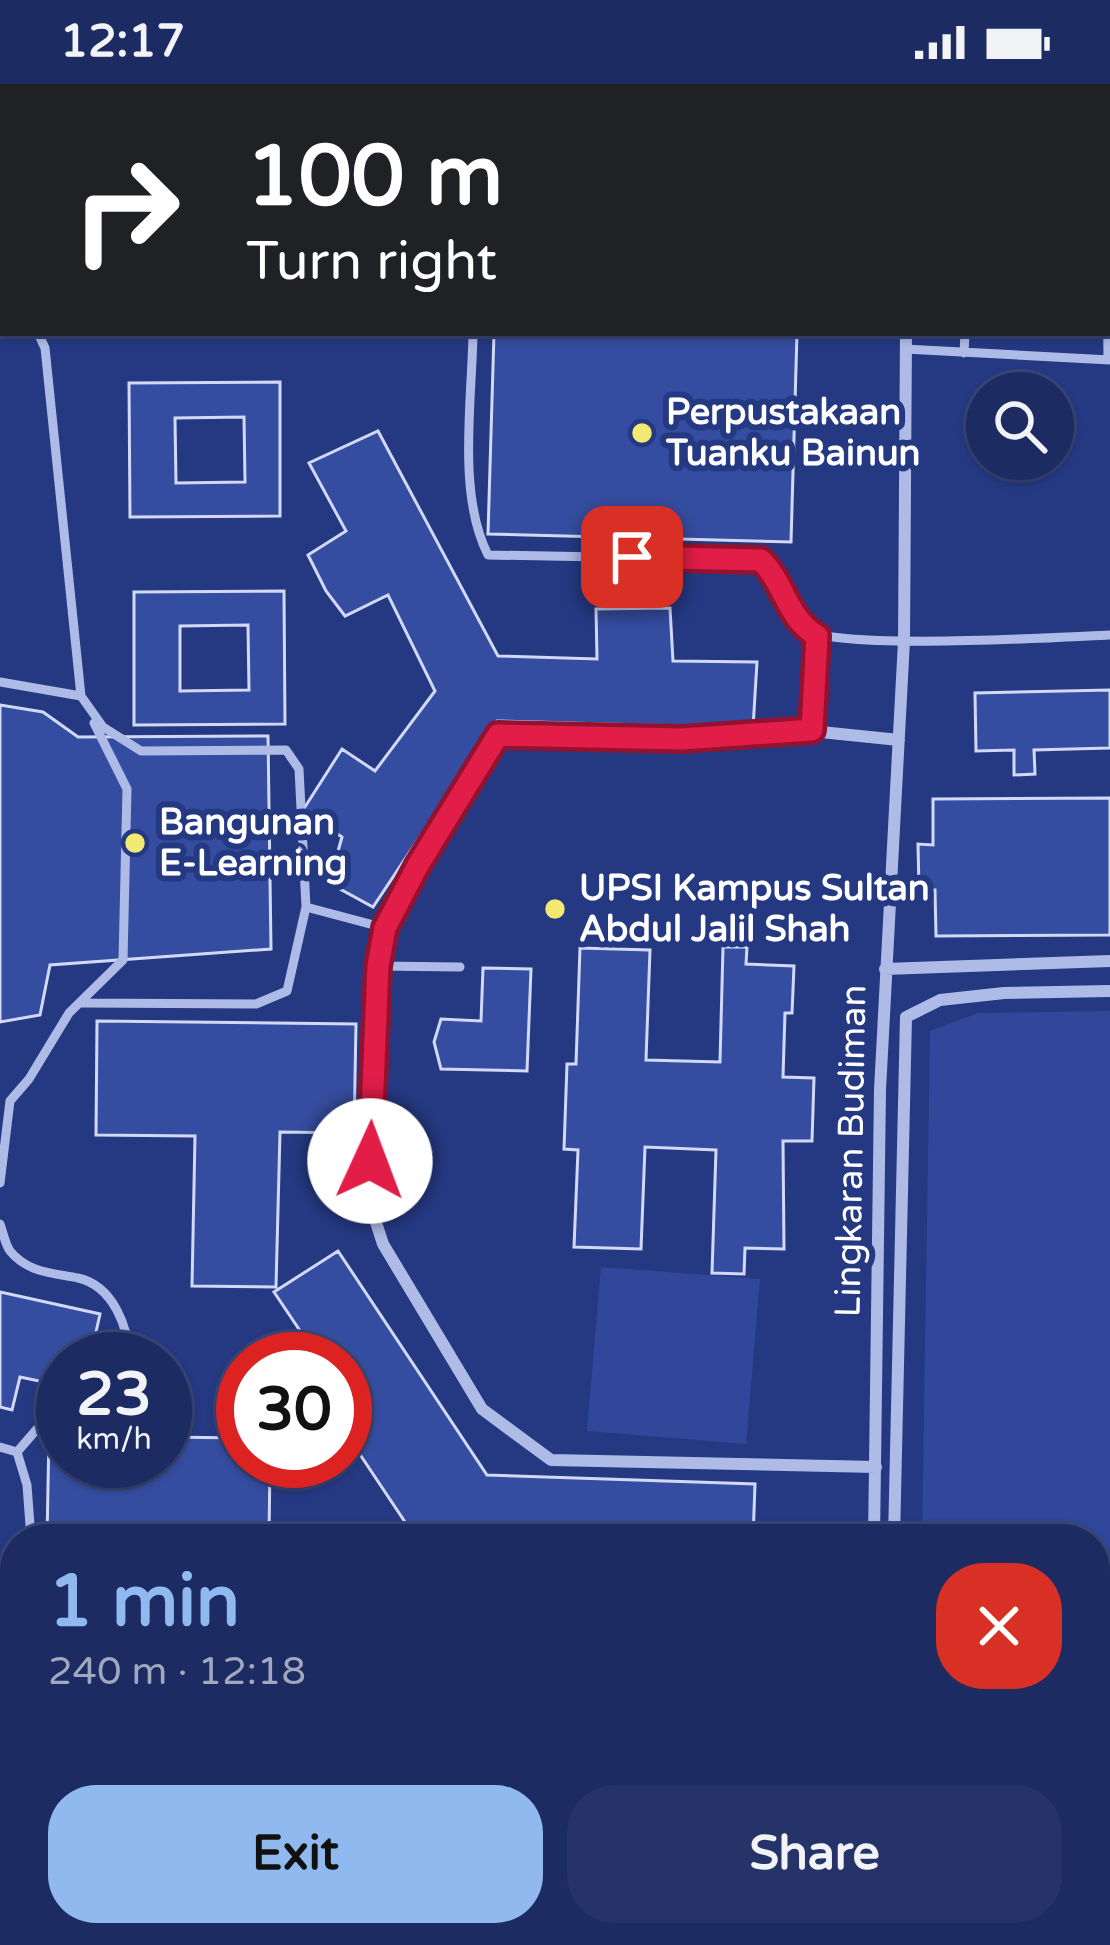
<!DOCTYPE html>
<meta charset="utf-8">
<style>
:root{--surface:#1c2b62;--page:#253368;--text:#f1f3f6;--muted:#a0a7be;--line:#3a4777;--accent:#90b9f0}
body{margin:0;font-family:"Varela Round",sans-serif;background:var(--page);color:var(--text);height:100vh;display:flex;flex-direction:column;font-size:45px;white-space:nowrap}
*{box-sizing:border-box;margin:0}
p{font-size:39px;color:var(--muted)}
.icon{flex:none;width:66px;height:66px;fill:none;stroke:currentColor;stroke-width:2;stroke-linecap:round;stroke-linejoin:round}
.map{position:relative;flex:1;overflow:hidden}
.drawer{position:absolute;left:0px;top:1440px;width:1110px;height:423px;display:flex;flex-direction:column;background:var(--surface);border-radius:48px 48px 0 0;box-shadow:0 3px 9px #0004,0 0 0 3px var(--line)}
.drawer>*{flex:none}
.banner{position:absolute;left:0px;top:0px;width:1110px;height:252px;box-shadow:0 3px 9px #0004,0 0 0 3px var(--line);background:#202124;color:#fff;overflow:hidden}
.fabs{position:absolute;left:966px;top:288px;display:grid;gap:24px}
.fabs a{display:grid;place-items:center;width:108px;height:108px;border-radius:50%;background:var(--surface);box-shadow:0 3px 9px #0004,0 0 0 3px var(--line);font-size:60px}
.speed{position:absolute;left:36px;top:1248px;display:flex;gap:24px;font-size:60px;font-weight:700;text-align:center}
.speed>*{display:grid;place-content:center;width:156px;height:156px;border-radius:50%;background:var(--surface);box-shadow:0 3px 9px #0004,0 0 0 3px var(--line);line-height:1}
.speed small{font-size:30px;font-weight:400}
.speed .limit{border:18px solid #d22;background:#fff;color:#111}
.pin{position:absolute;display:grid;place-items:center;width:102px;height:102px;color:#fff;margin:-51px;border-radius:24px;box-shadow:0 6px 18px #0006}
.me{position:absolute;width:132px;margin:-66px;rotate:2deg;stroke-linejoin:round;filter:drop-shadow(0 0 9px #0008)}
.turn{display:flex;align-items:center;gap:42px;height:252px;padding:0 48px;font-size:54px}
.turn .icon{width:156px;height:156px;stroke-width:2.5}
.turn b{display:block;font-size:84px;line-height:102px}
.round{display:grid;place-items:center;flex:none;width:126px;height:126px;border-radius:48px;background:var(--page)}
.overview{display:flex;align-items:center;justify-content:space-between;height:204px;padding:0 48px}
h1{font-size:72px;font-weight:800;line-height:90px;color:var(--accent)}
.action{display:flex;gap:24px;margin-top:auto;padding:24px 48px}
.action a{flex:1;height:138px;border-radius:48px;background:var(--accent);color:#111;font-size:48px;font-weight:800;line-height:138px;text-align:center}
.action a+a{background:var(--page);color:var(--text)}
.status{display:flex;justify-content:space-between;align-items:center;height:84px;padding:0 60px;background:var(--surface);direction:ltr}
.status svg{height:33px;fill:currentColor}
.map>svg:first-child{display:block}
.green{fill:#30479a}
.building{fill:#354da0;stroke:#d1d9f6;stroke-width:3;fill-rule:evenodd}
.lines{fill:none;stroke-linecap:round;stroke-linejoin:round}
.lane{stroke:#aebbe7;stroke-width:9}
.street{stroke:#aebbe7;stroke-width:12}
.route-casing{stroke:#92132f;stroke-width:30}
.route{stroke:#e11d48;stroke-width:21}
.poi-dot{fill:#f1e972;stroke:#253983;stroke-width:4.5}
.labels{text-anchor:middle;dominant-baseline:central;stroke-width:12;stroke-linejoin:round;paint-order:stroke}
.poi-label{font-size:36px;font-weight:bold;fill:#fff;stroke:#253983;text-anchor:start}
.street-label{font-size:36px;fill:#fff;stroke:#253983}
</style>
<div class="status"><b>12:17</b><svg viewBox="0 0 49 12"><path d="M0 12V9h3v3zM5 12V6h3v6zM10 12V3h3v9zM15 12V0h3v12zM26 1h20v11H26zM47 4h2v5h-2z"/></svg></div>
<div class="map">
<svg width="1110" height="1861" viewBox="0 0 1110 1861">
<rect width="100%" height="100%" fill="#253983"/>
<path class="green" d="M1110,927V1861H1028L970,1848H1095V1455H922L930,947L978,929Z
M601,1183L760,1195L746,1360L587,1347Z
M0,1725H15V1848H63V1861H0Z
M90,1848H158L157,1861H89Z"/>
<path class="building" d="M98,0H219L98,3Z
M557,0H744L557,3Z
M494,249H797L791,458L488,450Z
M280,298V432L130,433L129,299ZM244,333L245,398L176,399L175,334Z
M378,347L498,572L597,575L596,525L670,524L673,577L757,578L753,644L497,637L373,823L329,799L342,753L303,726L342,665L375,687L435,607L388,511L345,532L326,507L308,471L346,447L309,379Z
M284,507L285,640L134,641V508ZM248,541L249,606L180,607V542Z
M1110,606V664L1034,666L1035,690L1014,691V666L976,667L975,609Z
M0,621L43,628L78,653L268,652L271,865L50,881L40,931L0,938Z
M1110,714V851L936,852L935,806H919L918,760L933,761V715Z
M723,863H747L746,880L794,882L792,929H785L783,993L814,994L812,1057H783L784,1165L745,1164L744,1190L712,1189L716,1066L645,1063L641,1165L574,1163L578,1066L564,1065L567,980H576L580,864L650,866L646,976L720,978Z
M483,884L531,885L527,987L441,985L434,958L441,935L481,937Z
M97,937L356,940L354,1049L280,1048L276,1203L192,1202L195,1052L96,1051Z
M338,1167L487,1391L755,1400L753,1455H392L405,1438L355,1363L345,1370V1275H319L274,1208Z
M0,1208L100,1230L90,1275H63V1302L20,1293L12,1326L0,1323Z
M49,1350L63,1351V1377H165V1353L243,1354V1377H270L269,1455H47Z
M397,1854L512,1861H396Z"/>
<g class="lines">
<path class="lane" d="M382,3L383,0
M828,3V0
M1107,183L1108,276
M473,249C472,317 457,410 488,471L761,476C768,483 776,489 779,497C788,514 788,533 805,545C836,567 1059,553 1110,551
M905,265L1110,276
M964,269L965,249
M0,598L81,612L45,264L38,249
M81,612L103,643L141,667L286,666L299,685L306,823L287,907L256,920L83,919
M811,647L817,552
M306,823L385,844
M378,882L460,883
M0,1099L10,1017L29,995L69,929L123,876L127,705L94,639
M0,1140C3,1148 5,1160 10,1167C28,1189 53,1189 78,1194C114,1202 128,1244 130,1275
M0,1363L17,1368L27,1401L31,1455
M17,1368L37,1345L63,1339
M372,1861L373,1848"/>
<path class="street" d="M44,3L45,0
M911,3V0
M0,243L3,229
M885,885L1110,877
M876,1383L551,1376L482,1325L383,1160L369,1117L378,882C393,797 456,724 498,651L683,655L811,647L899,656
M874,1455L880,1006L904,557L906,249
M894,1455L906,933L940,916L1004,909L1110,907
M869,1861V1848
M885,1861V1848"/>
</g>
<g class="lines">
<defs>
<path id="route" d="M370,1077L378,882L385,844L418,781L498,651L682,655L812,646L817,552C786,533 785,500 761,476L632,473"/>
</defs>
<use href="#route" class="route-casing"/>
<use href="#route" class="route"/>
</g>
<g class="poi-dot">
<circle cx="642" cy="349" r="12"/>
<circle cx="135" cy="759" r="12"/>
<circle cx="555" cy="825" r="12"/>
</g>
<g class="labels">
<g class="poi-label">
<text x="666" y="328">Perpustakaan<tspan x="666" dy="41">Tuanku Bainun</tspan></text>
<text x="159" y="738">Bangunan<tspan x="159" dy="41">E-Learning</tspan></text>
<text x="579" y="804">UPSI Kampus Sultan<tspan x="579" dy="41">Abdul Jalil Shah</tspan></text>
</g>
<g class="street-label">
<text transform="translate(851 1067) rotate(-89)">Lingkaran Budiman</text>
</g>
</g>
</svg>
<div class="fabs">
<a><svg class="icon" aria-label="search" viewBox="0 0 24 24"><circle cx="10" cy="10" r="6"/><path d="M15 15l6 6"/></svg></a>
</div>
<div class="speed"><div>23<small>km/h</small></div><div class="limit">30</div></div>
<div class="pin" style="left:632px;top:473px;background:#d93025"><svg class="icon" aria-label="arrive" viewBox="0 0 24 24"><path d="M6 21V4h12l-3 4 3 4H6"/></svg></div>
<svg class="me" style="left:370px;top:1077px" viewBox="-20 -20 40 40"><circle r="19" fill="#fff"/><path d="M0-13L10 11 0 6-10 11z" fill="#e11d48"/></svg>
<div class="banner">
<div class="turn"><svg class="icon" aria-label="right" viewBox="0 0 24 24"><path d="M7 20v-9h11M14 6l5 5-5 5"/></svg><div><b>100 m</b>Turn right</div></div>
</div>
<section class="drawer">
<div class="overview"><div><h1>1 min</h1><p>240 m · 12:18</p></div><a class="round" style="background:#d93025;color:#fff"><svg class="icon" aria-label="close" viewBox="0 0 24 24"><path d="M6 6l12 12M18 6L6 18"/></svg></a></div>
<div class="action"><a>Exit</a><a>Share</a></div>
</section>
</div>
